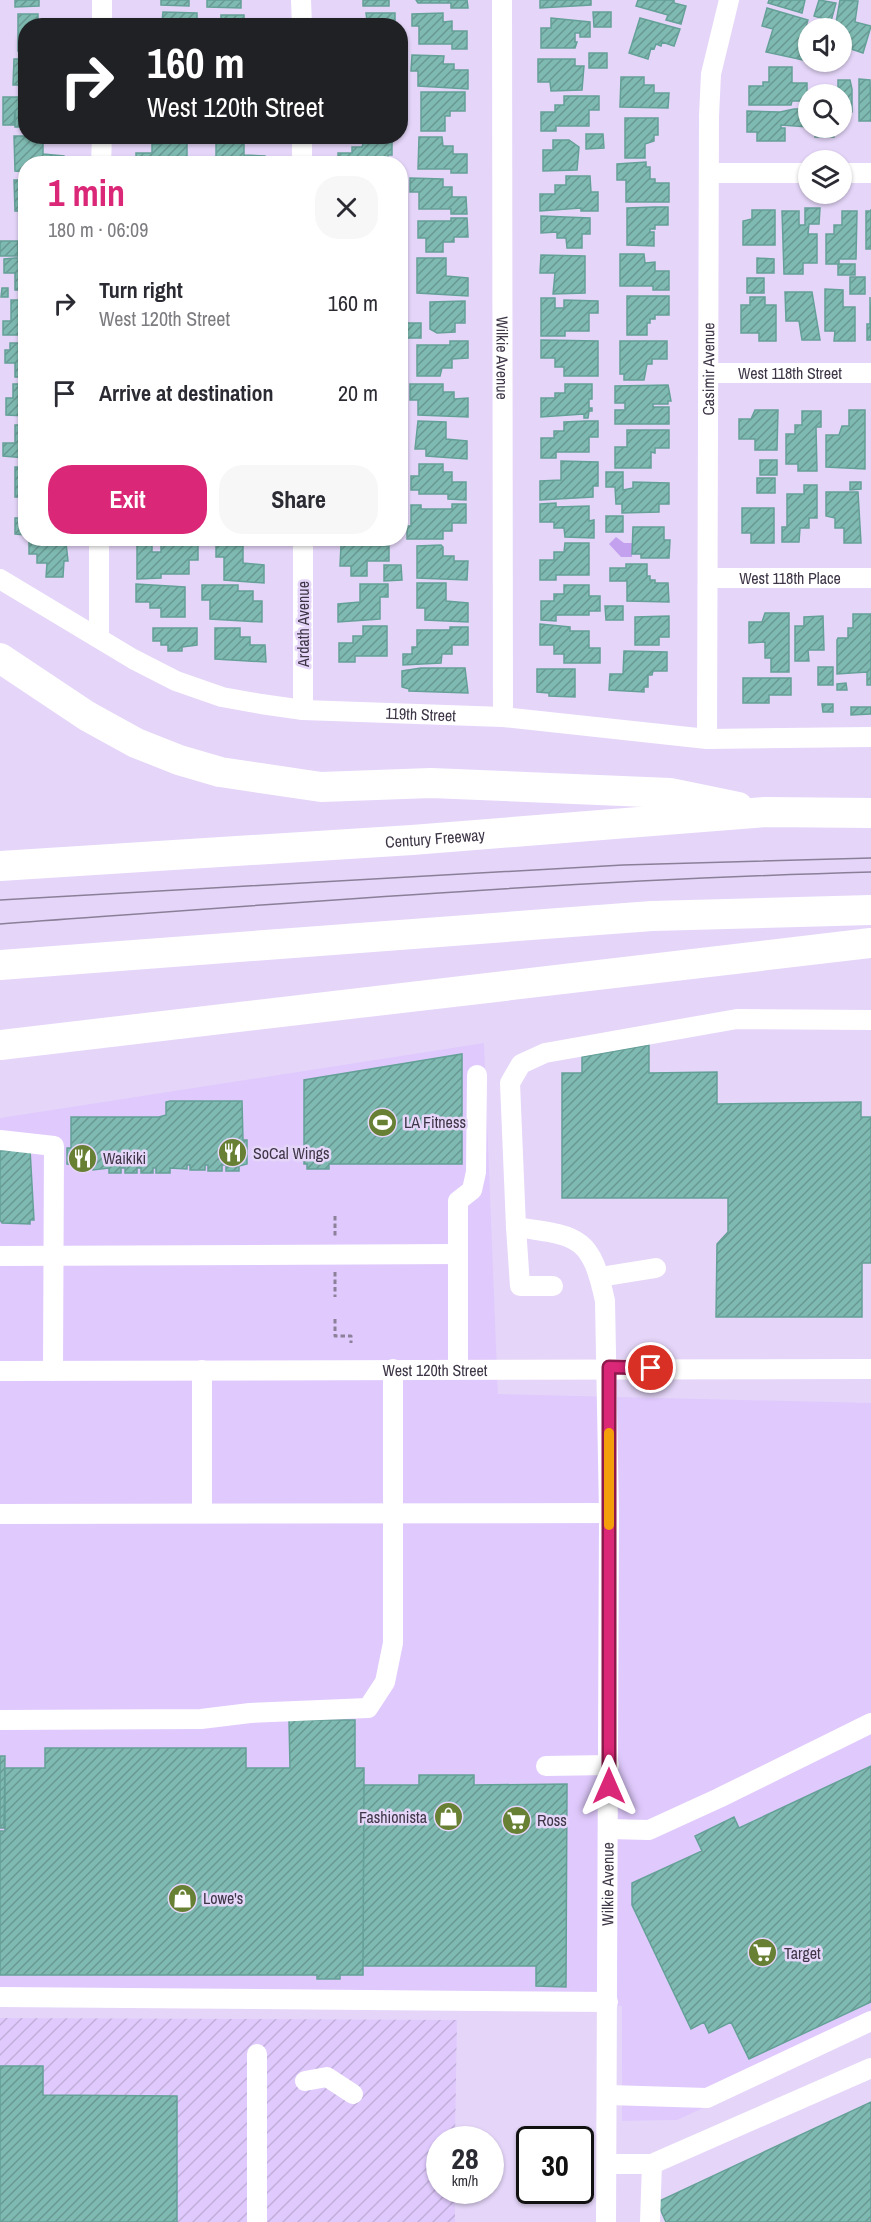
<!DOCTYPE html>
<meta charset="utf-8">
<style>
:root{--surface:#fff;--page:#f7f7f7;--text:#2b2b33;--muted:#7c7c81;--accent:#db2777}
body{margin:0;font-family:"Archivo Narrow",sans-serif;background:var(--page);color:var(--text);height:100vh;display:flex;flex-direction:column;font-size:22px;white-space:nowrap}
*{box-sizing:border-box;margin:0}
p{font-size:20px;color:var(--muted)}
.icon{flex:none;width:33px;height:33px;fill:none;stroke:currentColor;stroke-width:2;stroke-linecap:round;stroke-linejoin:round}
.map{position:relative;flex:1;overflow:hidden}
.drawer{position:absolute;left:18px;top:156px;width:390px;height:390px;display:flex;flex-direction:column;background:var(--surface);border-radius:24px;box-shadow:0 2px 4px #0004}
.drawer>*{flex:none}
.hud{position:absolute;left:18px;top:18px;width:390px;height:126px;border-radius:24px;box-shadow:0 2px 4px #0004;background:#202124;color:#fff;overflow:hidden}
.controls{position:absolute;left:798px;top:18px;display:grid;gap:12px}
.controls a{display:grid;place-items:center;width:54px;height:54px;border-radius:50%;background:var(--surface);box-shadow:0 2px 4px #0004;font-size:30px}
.speed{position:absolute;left:426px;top:2126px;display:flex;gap:12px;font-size:30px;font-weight:700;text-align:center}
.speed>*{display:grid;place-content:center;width:78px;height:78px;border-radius:50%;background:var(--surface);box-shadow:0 2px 4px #0004;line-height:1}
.speed small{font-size:15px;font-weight:400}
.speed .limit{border:3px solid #111;border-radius:9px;background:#fff;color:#111}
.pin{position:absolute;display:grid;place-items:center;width:51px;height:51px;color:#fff;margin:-26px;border:3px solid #fff;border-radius:50%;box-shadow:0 2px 6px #0007}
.me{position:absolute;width:66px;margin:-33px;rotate:0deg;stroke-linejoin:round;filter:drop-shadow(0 0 4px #0008)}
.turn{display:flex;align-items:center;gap:21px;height:126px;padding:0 30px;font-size:27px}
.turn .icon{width:78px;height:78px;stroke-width:2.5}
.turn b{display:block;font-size:42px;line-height:51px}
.round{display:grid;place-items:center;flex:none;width:63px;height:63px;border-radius:24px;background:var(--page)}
.summary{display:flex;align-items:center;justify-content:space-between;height:102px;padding:0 30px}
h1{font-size:36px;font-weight:700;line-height:45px;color:var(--accent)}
.primary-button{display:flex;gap:12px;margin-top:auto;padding:12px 30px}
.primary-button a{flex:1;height:69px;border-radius:24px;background:var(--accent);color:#fff;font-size:24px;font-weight:700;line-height:69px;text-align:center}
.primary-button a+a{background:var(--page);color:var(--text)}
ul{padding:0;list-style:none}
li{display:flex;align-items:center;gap:18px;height:90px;padding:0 30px}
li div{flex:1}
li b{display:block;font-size:22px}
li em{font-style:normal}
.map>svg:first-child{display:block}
.built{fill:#e0cafd}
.industrial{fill:url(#industrial-furrows)}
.water{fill:#c4a1ee}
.building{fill:url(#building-hatch);stroke:#65a098;stroke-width:1.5}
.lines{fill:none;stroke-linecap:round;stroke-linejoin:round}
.path{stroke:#8c809a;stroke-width:3;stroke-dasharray:4.5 3;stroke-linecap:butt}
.minor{stroke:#fff;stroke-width:20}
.highway{stroke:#fff;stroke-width:30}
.tram{stroke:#8a7f98;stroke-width:1.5}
.route-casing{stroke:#8e194d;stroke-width:15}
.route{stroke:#db2777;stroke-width:10}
.slow{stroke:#f59e0b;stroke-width:10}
.labels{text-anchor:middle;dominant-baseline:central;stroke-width:5;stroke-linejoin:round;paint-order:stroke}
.street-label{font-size:16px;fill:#3e3647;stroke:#e5d6f9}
.poi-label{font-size:16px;fill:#3e3647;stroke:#e5d6f9;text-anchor:start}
</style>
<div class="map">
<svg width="871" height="2222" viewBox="0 0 871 2222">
<defs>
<pattern id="industrial-furrows" width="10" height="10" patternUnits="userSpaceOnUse" patternTransform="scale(1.5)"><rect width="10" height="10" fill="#e0cafd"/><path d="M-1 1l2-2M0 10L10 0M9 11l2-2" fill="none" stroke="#c1aeda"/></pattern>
<pattern id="building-hatch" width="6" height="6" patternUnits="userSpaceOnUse" patternTransform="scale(1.5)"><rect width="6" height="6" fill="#7ebab1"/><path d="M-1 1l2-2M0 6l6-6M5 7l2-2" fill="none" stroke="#699892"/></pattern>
</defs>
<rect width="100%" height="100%" fill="#e5d6f9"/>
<path class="built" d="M484,1043L498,1394L871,1403V2032L677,2120L622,2121V2006L0,1996V1118Z"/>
<path class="industrial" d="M0,2018L457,2020L455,2139H440V2190H455V2222H0Z"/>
<path class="water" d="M616,537L624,543H632V557H621L609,544Z"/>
<path class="building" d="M15,0H39V6L15,7Z
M161,0H189V6L161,5Z
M207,0H241V8L207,7Z
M363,0H389V6H363Z
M416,0H467L468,8H451V3H418Z
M540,0H591V5L540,8Z
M638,0H674V3L686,6L681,24L666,20L668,15L636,6Z
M769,0H805L802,13L768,3Z
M819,0L836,3L831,21L814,16Z
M840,0L858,1L855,22L871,26L863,53L842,46V28H835Z
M767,8L808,20L802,40L808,41V61L766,52L773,29L762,26Z
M163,12L197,13V26H152V21H162Z
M593,12H611V27H594Z
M366,13H395V26H352V21H367Z
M443,13V22L452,21V31H467V49H452V44H419V26H412V14Z
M18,14H38V25H40L26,26V51H18Z
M221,15H244V26H221Z
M551,18L590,22V37H580V33H575V42H577L575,48H541V28H551Z
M640,18L680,29L674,46L662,42L661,46L656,44L654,49L651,48L648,59L629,53Z
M589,53H607V68H589Z
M412,55L444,56L443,64H454V70H468V89L418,86V71H411Z
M14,59H26V89H19V85H13Z
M538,59H575V66H584L582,90L551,91L550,82H538Z
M769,67H792V83H807V101H792L791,105H749V86H763V82H769Z
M621,77H644V85H654V93H669L668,108L620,107Z
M859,79L870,80L871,121H859Z
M838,80H850L852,89V112L843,114V124L842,94H820V89H838Z
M421,92H465V111H450V116H445V131H421Z
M564,96H599V110H589V126H556V131H541V112H555V105H564Z
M3,97H26V127H15V110L14,125H3Z
M794,109H808V127L781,125V128H785V141H757V132H747V111L780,112Z
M625,118H658V135H654V141L645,144V158H625Z
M815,128H834V137H815Z
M586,134H603L604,148L586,149Z
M14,136H43V154L64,156V164H26V172L15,171Z
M162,136H187V164H136V153H152V144H162Z
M216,136L244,137V155L265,156V164H224V160H216Z
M365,137H392V155H388V164H338V153H352V147H362Z
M419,137H442L443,146H453V154H467V173H451V169H418Z
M553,140H569L579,147L577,170L543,171V150H553Z
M646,162V167H650V179H655V183H669V202H626V180H617V164Z
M566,176H590L591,192H598V211H581V208L540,211V194H555V185H566Z
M410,178L443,179V187H452V197H466L467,214H451V209H419V192H410Z
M14,180H26V211H15Z
M654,207H668V225H655V229H650V232H654V246L627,245V208Z
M805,208H820L819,224H809L808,234H817V263H803V274H784L782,211H799V225H805Z
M871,209V249H866V211H871Z
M752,210H775V245H743V221L752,219Z
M842,211H857L856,259H839V264H855V275H838V264H826V234H834V225H842Z
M541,216L590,218V234H582V248H567L566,238H557V232L541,233Z
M451,218H467L468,237H454V242H443V252H426V238H418V221H451Z
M0,241H18V256H0Z
M620,254H644L645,263L655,262V271H669V290H653V286H620Z
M541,255L585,256V293L553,294L555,273H540Z
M15,258H26V290H15V273H4V259Z
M417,258H446V276L468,278V296L417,293Z
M757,258L774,259V273H757Z
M850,277H865V294H850Z
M747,278H764V293H747Z
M2,288H8V297H1Z
M825,289L843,290V307H855V341H834L835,331H825Z
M785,292H812L820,340H802L799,321H786Z
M627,296H669V315H655V319H650V323H647V335H627Z
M750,297H765V305H776V341H759V333H741V305H750Z
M870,297L871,340H867V324H870Z
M541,298H555V308H564V300L598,301V313H589V331H565V336H541Z
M11,300H26V335H3V321H11Z
M465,301V323H455V332L437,333L430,329V302Z
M404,323H421V338H404Z
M541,340L598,341V376H564V367H555V358H541Z
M450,341H468V358L452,359V368H442L440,376H417V345H450Z
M620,341H667V359H652V364H647L644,380H624V374H620Z
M10,343H26L25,377H15V363H5V350H10Z
M13,384H26V416L6,415V398H13Z
M410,384H443V392H454V399L468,398V417L418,415V400H410Z
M565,384H592V399H589V408H592V411H589L588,418H584V414L541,417V398H555V393H565Z
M668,385L671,401H668V404H653V407H669V424H615V410H625V403H615V386Z
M755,410H778L777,450H755V439H739V419H751Z
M849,410H865V469L826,467V435H839L842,426H849Z
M802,411H821V427H816L817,471H798V464H786V434H795V425H802Z
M418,421L446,422V439L467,441V459L426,456V449H415Z
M587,421H598V437H589V452H556V458H541V438H554V431H564V422Z
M15,425H26V458L3,456V443H15Z
M627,430H669V448H655V453L651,452V468H615V447H627Z
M760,460H777V475H760Z
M561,461L598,462V486H593V497L540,500V481L561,480Z
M419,464H443V472H452V482H466V500L448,499V494H419V490H411V476H419Z
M15,467H26V497H15Z
M606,472H623V490L633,488V482L669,483V504H659V512L622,513V504H616L615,487H606Z
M757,478H775V493H757Z
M850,482H861V489L850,490Z
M804,485H817V518H809V528H800L799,542H782V527H787V494H804Z
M826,492H858L861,543H844V528H835V518L826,516Z
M556,503V507L589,506V521L594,520V538L565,537L564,528H554V522H540V504Z
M23,504H26V535L15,534V518H23Z
M452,504H466V523H452V531H443V539H407V526H411V505H421V509H452Z
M742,508H774V543H751V533H742Z
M606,516H623V532H606Z
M633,527H664V540H670L669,558H641V554H632Z
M29,542L66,543L68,561H64L63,577H46L47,563H37V554H29Z
M565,543H589V575H556V580H540V560H554V552H564Z
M137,544H152V552H161V544H198V560H189V574H161V578L137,579Z
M216,545L243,546V563L264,565V583L224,580V557H216Z
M341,545L389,546V561H367V576H351V566H340Z
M441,545L443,547V556H454V561H468L467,580L417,578V546Z
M626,564H647V576H650V580H655V583H668L669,602L627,601V581H610V568H626Z
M384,565H401L402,580L384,581Z
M417,583H446V601L468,603V622L425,620V608H417Z
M136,584L185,587V617H161V608H150V602H136Z
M360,584H388V597H380V619L338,622V604L360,602Z
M202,585H238V591H253V601H262V622L210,619V600H202Z
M564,585H589V596H600V611H589V615H556V621L541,620V601H554V594H564Z
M605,606H623V620H606Z
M765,613H789V672H771V658H765V642L749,643V622H762Z
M853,614H871V685H867V672L837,674V640L838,638H848V628H853Z
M669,616V637H659V645H635V617Z
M823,616L824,650H808L809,661H795V626H804V617Z
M540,624L570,627V631H589V648H600V663H564V654H554V645H540Z
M363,626H387V656H355V662H339V643H353V636H363Z
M450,627H468V645H452V654H442L441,663L403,665V654H412V647H417V630H450Z
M153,628H197V645L182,647V651H168V645H161V641H153Z
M215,628H240V637H250V645H265L266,662L215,659Z
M624,651L667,652V671H653L652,675H648V687H644V692L609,690L610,674H623Z
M818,667H833V685H818Z
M421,668H465L468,693L409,691V689L402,687V671Z
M537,669H575V697L549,696V693L537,692Z
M743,678H791V695H769V703H743Z
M846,683L847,690H837V684Z
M822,704H833V712H823Z
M851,707H871V714L851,715Z
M649,1045V1073L717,1072V1104L861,1102V1117H871V1263H862V1317H716L717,1244L728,1232V1198H562V1073H582V1057Z
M462,1054V1164H329V1169H307V1164H304V1080Z
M170,1101H242L243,1140H247V1164L239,1166V1171H226V1165H222V1171H208V1165H205V1170H190V1165H187V1169L170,1168V1173H156V1168H153V1173H141V1168H137V1173H125V1168H121V1173H109V1168L93,1170V1165H90V1169H74V1165L67,1164V1148H71V1117H159L166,1115V1102Z
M30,1149L34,1220H30V1224L2,1223L0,1220V1151Z
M289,1720H355V1768H364L363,1975H340V1979H317V1975H0V1831H5V1768H45V1748H246V1768H290Z
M0,1756H5L4,1828H0Z
M871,1766V2002L749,2059L731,2022L709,2033L704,2022L691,2029L632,1905V1883L702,1851L695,1836L734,1817L739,1828Z
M419,1775H474V1785L567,1784L566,1987L536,1986V1966H363L364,1785H419Z
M0,2066H43V2095L177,2096V2222H0Z
M871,2102V2222H666L657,2202Z"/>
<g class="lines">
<path class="path" d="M335,1216V1238
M335,1272V1297
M335,1319V1336H351V1343"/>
<g class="minor">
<path d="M301,0L302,26"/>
<path id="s1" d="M502,0L503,717"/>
<path d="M102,26V0"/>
<path d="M302,136V164"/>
<path d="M101,164L102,136"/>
<path d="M709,173H808"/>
<path d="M842,173H871"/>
<path id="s2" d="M709,373H871"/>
<path d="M303,538V710"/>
<path id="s3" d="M709,578H871"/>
<path id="s4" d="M0,579L133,659L176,681L222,697L261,704L303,710L503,717L707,739L871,737"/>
<path d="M99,638V538"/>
<path id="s5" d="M707,739L709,116L711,74L729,0"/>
<path d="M0,1140L54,1146L53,1371"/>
<path d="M516,1227L520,1286H553"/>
<path d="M0,1256L458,1254"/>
<path d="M600,1277L656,1268"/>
<path d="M458,1368V1201L472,1190L476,1172L477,1075"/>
<path id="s6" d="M0,1371L871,1369"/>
<path d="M202,1513V1370"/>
<path d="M0,1514L609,1513"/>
<path d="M0,1720L201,1719L250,1713L368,1708L385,1682L393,1643V1369"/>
<path d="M546,1766L609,1765"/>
<path d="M609,1829L649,1830L719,1798L871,1723"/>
<path d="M0,1997L608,2002"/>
<path d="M257,2054V2222"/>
<path d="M305,2081L327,2077L353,2094"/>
<path d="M608,2095L707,2098L871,2021"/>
<path d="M608,2164H652L650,2222"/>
<path d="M652,2164L871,2068"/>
<path id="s7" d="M606,2222L609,1513L605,1301C591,1235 578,1236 516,1227L510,1083L521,1064L545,1053L737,1019L871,1020"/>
</g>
<g class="highway">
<path d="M0,658L87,716L136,743L179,760L220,772L321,787L431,783L670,793L738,807"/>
<path id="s8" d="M0,866L412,840L765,812L871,813"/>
<path d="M0,965L652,916L871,910"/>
<path d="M0,1045L871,943"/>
</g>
<path class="tram" d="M0,900L623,865L871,858
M0,924C290,903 580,880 871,872"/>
</g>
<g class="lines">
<defs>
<path id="route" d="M609,1786V1367L651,1368"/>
</defs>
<use href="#route" class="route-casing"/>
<use href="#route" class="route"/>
<path class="slow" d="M609,1433V1525"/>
</g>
<defs>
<symbol id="stadium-disc" viewBox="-11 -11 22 22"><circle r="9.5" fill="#678033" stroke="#e5d6f9"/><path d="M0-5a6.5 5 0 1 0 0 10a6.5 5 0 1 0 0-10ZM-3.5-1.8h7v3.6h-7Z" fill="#fff"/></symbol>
<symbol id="restaurant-disc" viewBox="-11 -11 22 22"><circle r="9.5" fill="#678033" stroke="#e5d6f9"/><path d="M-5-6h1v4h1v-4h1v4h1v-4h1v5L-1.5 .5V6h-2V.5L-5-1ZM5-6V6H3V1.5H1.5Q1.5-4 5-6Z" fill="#fff"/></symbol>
<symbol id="shop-disc" viewBox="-11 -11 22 22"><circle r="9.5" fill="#678033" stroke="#e5d6f9"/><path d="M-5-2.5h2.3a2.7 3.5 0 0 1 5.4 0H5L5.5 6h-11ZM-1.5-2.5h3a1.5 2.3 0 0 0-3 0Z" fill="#fff"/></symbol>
<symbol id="supermarket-disc" viewBox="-11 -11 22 22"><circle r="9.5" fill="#678033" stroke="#e5d6f9"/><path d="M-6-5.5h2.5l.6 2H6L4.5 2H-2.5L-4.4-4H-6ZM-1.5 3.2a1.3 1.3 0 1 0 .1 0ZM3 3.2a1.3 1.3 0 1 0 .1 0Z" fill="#fff"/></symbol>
</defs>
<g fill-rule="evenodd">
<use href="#stadium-disc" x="366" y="1106" width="33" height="33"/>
<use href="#restaurant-disc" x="216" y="1136" width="33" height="33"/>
<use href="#restaurant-disc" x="66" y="1142" width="33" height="33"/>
<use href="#shop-disc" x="432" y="1800" width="33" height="33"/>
<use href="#supermarket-disc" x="500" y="1804" width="33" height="33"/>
<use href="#shop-disc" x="166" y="1882" width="33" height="33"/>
<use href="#supermarket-disc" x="746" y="1936" width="33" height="33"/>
</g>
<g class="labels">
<g class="street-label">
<text stroke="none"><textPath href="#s1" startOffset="358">Wilkie Avenue</textPath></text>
<text stroke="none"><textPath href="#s5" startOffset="370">Casimir Avenue</textPath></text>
<text stroke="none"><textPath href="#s2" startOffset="81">West 118th Street</textPath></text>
<text stroke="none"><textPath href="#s3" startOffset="81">West 118th Place</textPath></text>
<text transform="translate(303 624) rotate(-90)">Ardath Avenue</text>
<text stroke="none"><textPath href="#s4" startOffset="452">119th Street</textPath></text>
<text stroke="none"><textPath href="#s8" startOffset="436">Century Freeway</textPath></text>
<text stroke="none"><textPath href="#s6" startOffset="435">West 120th Street</textPath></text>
<text stroke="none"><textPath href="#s7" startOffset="338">Wilkie Avenue</textPath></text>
</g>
<g class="poi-label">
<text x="404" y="1122">LA Fitness</text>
<text x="253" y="1153">SoCal Wings</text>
<text x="103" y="1158">Waikiki</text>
<text x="427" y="1817" text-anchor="end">Fashionista</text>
<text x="537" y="1820">Ross</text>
<text x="203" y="1898">Lowe's</text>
<text x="784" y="1953">Target</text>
</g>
</g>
</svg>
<div class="controls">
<a><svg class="icon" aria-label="sound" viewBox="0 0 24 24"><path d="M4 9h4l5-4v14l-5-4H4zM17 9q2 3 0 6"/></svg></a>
<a><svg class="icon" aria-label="search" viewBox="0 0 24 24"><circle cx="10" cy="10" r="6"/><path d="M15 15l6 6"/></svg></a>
<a><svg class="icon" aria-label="layers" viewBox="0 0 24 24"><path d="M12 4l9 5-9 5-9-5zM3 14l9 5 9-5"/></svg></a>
</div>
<div class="speed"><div>28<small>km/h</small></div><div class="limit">30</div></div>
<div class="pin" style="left:651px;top:1368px;background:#d93025"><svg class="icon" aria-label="arrive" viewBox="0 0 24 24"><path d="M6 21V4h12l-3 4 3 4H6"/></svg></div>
<svg class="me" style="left:609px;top:1786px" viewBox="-20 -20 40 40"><path d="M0-17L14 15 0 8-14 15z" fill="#db2777" stroke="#fff" stroke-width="4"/></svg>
<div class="hud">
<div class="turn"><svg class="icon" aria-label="right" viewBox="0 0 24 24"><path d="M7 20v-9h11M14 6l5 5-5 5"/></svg><div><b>160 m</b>West 120th Street</div></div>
</div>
<section class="drawer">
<div class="summary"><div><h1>1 min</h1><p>180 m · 06:09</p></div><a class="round"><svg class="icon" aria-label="close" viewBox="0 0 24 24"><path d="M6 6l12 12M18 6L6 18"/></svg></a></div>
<ul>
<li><svg class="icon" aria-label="right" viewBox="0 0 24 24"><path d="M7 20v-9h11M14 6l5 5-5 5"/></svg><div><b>Turn right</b><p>West 120th Street</p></div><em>160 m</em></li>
<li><svg class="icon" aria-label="arrive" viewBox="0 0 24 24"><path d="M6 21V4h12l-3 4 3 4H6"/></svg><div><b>Arrive at destination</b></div><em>20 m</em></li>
</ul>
<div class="primary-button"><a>Exit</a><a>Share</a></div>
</section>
</div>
